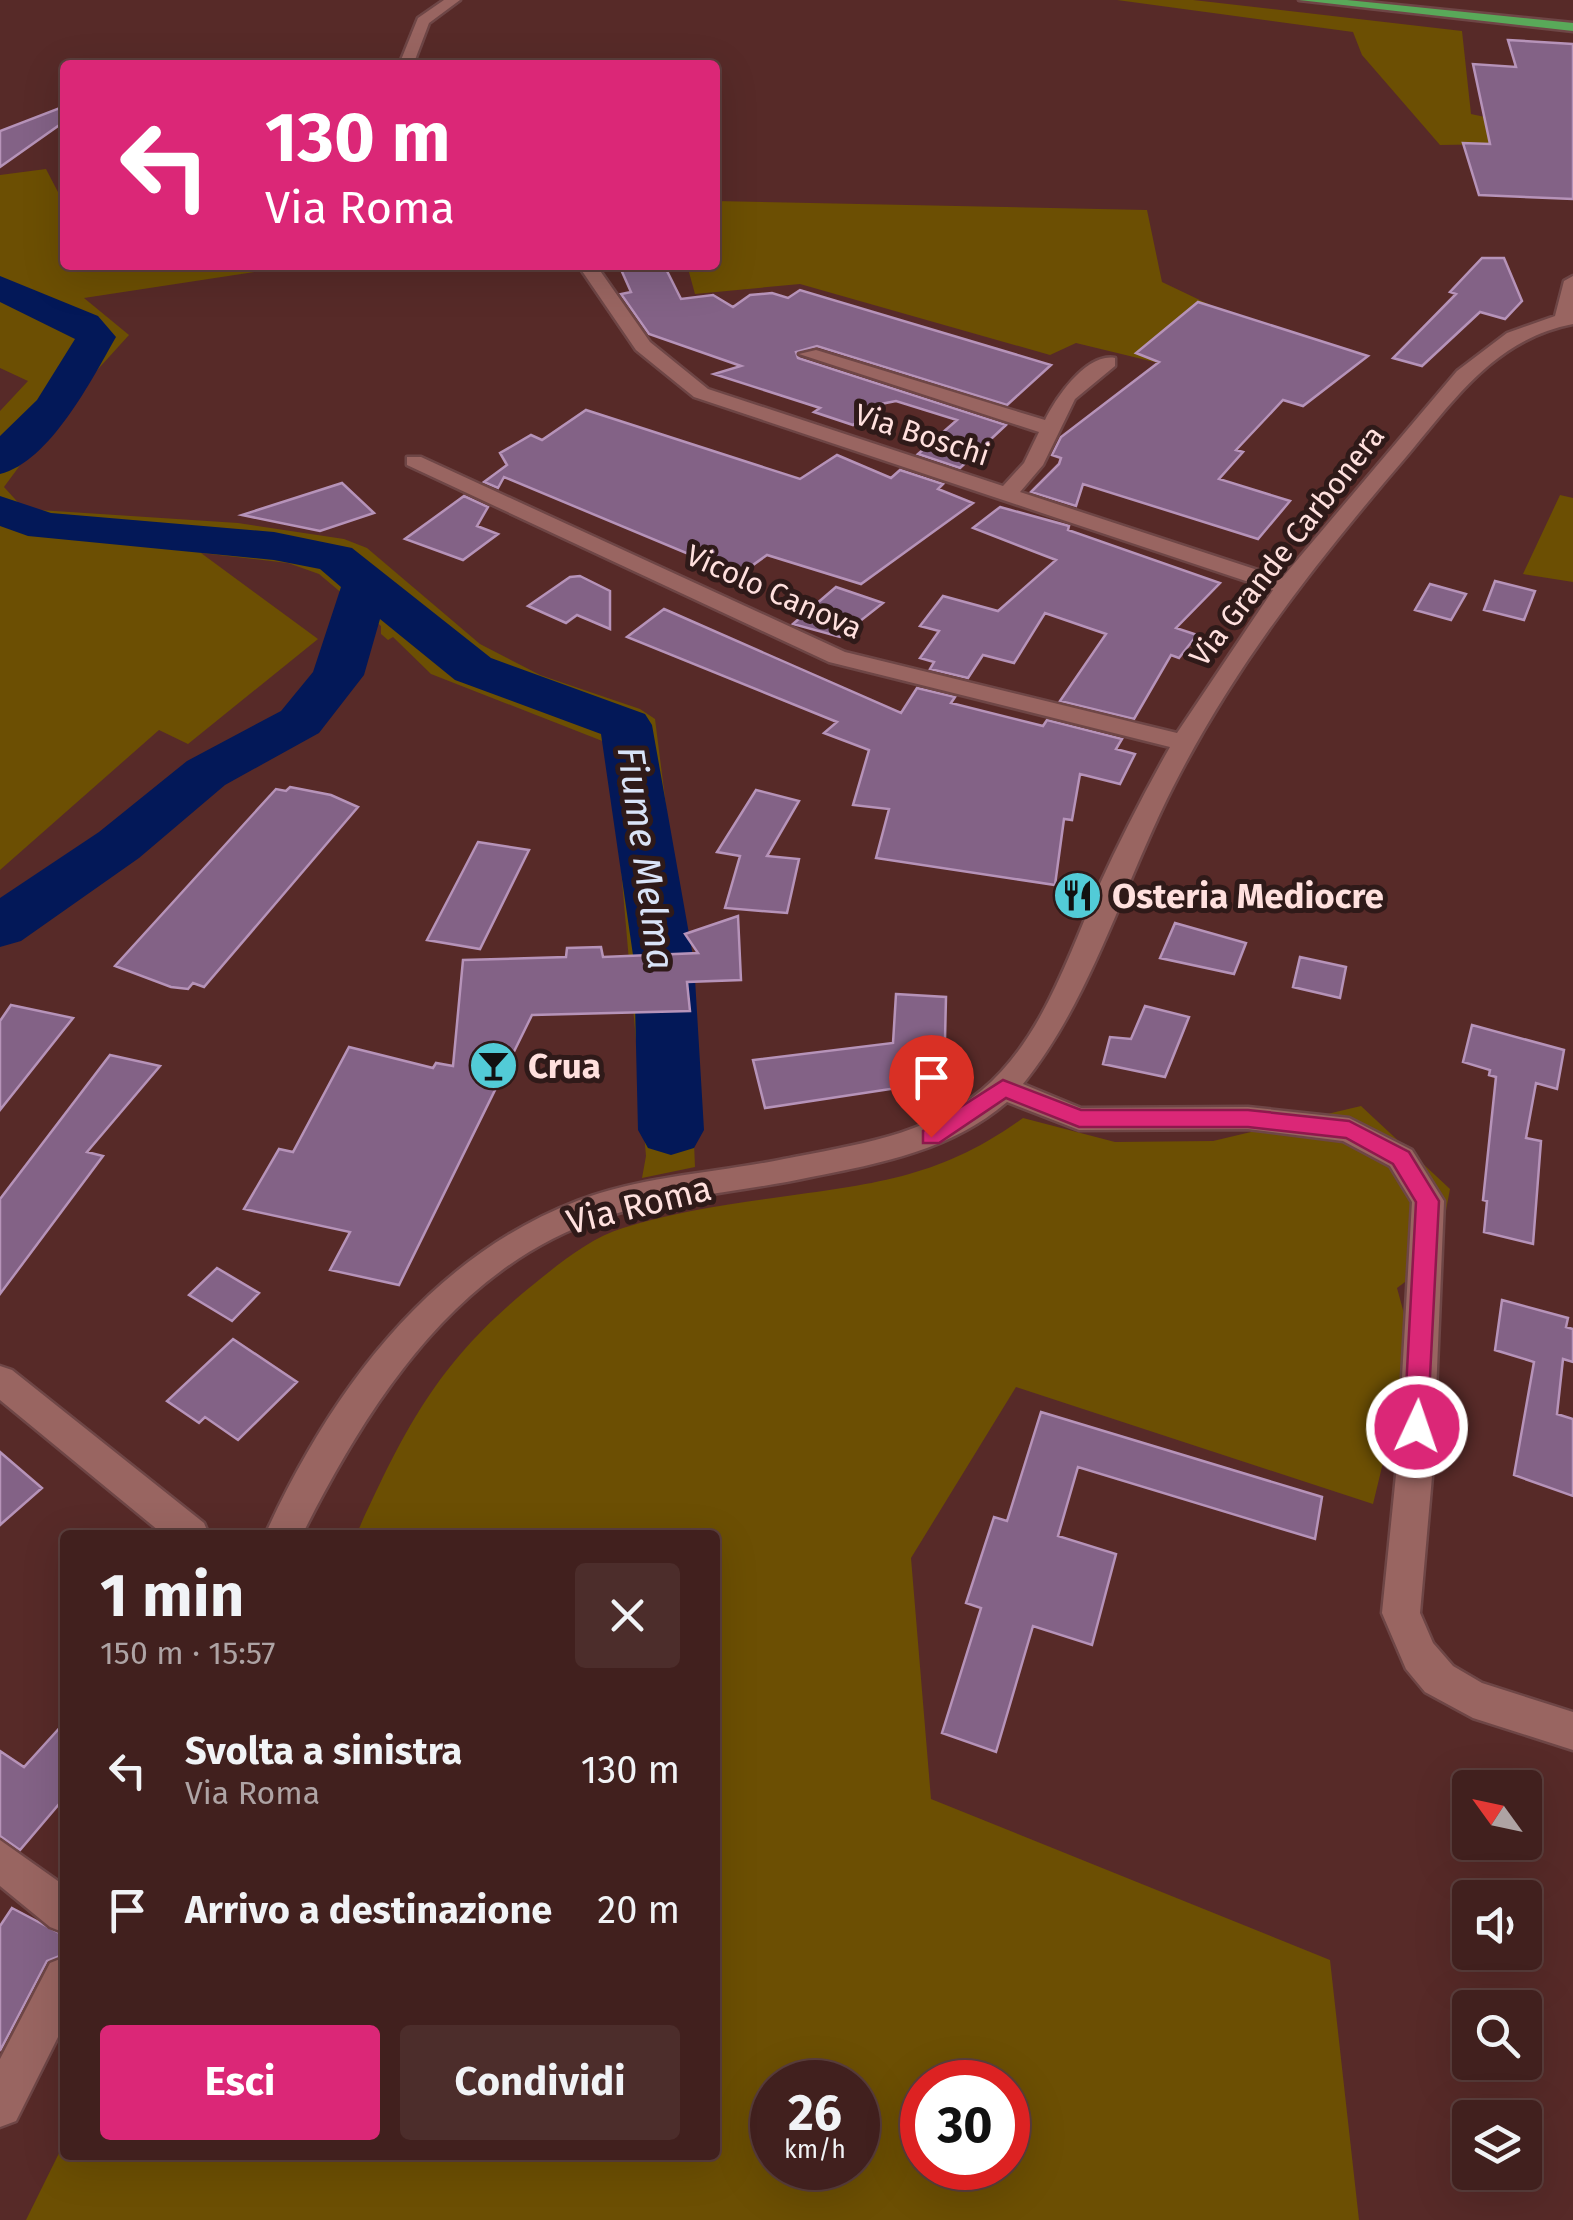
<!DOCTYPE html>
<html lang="it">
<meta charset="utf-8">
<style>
:root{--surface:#41201e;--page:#4c2d2b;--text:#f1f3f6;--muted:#aea3a4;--line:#5a3e3c;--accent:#db2777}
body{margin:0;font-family:"Fira Sans",sans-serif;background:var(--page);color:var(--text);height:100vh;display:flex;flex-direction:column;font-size:38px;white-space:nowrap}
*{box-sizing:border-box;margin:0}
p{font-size:32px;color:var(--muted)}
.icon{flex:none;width:55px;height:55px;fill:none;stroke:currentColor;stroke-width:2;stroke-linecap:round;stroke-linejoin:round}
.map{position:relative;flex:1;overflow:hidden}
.drawer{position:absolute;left:60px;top:1530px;width:660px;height:630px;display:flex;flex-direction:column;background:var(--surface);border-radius:10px;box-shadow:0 10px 40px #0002,0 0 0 2px var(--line)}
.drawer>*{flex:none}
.guide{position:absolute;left:60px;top:60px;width:660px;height:210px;border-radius:10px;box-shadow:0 10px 40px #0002,0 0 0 2px var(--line);background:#db2777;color:#fff;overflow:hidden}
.needle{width:65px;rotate:303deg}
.buttons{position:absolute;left:1452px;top:1770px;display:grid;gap:20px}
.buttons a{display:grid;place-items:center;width:90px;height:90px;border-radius:10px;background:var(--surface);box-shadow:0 10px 40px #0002,0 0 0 2px var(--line);font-size:50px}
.speed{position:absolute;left:750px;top:2060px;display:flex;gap:20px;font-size:50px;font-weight:700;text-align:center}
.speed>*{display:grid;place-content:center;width:130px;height:130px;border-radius:50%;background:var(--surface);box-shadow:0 10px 40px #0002,0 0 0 2px var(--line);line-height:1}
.speed small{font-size:25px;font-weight:400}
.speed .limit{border:15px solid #d22;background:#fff;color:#111}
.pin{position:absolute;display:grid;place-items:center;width:85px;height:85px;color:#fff;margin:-102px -42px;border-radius:50% 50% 50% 0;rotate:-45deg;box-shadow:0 0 10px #0007}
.pin .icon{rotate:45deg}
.me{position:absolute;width:110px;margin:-55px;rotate:3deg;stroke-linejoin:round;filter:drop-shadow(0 0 8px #0008)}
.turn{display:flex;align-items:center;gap:35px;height:210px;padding:0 40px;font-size:45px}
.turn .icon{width:130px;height:130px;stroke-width:2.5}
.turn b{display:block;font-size:70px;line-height:85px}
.round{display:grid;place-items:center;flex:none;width:105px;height:105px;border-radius:10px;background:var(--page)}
.summary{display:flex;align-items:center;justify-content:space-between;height:170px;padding:0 40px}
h1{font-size:60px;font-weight:700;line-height:75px}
.button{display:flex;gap:20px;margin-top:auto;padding:20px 40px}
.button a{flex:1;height:115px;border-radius:10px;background:var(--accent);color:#fff;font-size:40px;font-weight:700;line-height:115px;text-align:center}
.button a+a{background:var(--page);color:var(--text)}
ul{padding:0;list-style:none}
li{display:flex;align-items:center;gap:30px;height:140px;padding:0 40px}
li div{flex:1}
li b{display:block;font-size:38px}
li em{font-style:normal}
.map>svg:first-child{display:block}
.green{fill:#6c4f03;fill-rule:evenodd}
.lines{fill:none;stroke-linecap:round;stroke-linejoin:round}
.river{fill:#031858;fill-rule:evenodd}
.building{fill:#836286;stroke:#b693b9;stroke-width:2.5}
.minor-casing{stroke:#6e4646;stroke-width:5}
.highway-casing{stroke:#6e4646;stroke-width:5}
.minor{fill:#996561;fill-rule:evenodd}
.highway{fill:#59a959;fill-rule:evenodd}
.route{fill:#db2777;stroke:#8e194d;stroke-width:2.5}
.labels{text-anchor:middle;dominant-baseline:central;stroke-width:10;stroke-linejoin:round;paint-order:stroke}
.far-street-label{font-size:30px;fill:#ffe0de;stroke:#2f1a19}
.poi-label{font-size:35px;font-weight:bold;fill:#ffe0de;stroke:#2f1a19;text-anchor:start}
.street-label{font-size:35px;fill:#ffe0de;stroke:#2f1a19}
.water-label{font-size:38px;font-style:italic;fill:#d9e3f7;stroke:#2f1a19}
</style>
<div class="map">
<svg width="1573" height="2220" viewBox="0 0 1573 2220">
<rect width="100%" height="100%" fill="#572a28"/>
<path class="green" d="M1117,0H1193L1462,31L1471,114L1522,125L1502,144L1440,145L1362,55L1353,32Z
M46,169L59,194L65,193V265H301L84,298L129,335L60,411L4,487L24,509L238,523L344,539L367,548L480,644L540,675L640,709L655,719L687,971L695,1167L642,1178L646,1156L617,823L616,758L610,744L431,674L393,637L388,640L381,634V626L319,574L288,563L201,553L318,639L188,744L159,730L0,870V411L28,381L0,368V175Z
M715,201L1147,210L1162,282L1248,323L1179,368L1076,343L1050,355L800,284L695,294L687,265H715Z
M1560,495L1573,498V582L1523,574Z
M1361,1106L1450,1189L1437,1258L1397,1288L1412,1343L1373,1504L1016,1387L911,1558L931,1799L1330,1960L1359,2220H26L65,2141V2155H715V1535H356C406,1426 438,1361 534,1284C560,1263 590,1238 623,1228C670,1213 724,1205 773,1198C872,1184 939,1179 1023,1118L1115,1142L1213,1141ZM772,2082H858V2168H772ZM922,2082H1008V2168H922Z"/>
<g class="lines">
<path class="river" d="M0,276L98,316L116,337C92,379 50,462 0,474V436L37,400L75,339L0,302Z
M0,496L51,513L274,532L352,548L491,658L645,714L652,725L694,962L704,1130L694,1148L671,1155L648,1148L638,1130L634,962L601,734L455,680L380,619L364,675L319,733L225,785L139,858L21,941L0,947V898L99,832L187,761L281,711L313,672L341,587L320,569L274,560L28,536L0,526Z"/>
</g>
<path class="building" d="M1508,40L1573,44V199L1479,195L1463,143L1490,144L1473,64L1516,67Z
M65,106V121L0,167V131Z
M1482,258H1504L1522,301L1505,319L1480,312L1422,366L1393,358L1456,294L1450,292Z
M619,265H664L681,299L713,295L733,307L750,295L772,293L788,298L800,290L1051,365L1007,405L817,346L796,352L798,358L1006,425L960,468L918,454L957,420L896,401L881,404L853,425L814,412L820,408L714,374L741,366L649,334L621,294L631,292Z
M1198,302L1368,356L1303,406L1283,400L1236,450L1243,452L1219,479L1290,501L1258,539L1083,484L1076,506L1031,492L1059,464L1061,458L1052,455L1061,437L1159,362L1136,353Z
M586,410L800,479L837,455L891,478L900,470L943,484L938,489L973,503L861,584L767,555L739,575L504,477L498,488L484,482L507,465L500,453L531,435L542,440Z
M342,483L374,513L320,531L242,515Z
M464,496L488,507L477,526L498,534L463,560L405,539Z
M1000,507L1069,526L1068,530L1220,583L1176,628L1197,635L1179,658L1171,655L1134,719L1060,701L1106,634L1045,613L1014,663L983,655L968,678L930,669L934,662L920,658L939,631L920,626L943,596L998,611L1056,560L973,528Z
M580,576L610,591V629L577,615L566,623L528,606L570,577Z
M1495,581L1535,591L1524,620L1484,610Z
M1430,584L1466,594L1451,620L1415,610Z
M836,587L883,603L840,637L793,624Z
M664,609L901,713L917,688L955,697L951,703L1043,726L1047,720L1122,739L1116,749L1135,754L1120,784L1080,774L1072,820L1064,819L1055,885L876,858L889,809L853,805L869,750L824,733L837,722L627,637Z
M290,787L331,795L358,807L204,987L193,983L188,989L171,987L115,966L276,789L286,791Z
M756,790L799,801L767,856L799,859L787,913L725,908L740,856L717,852Z
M478,842L529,850L480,949L427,940Z
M738,916L741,980L687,982L690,1011L532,1015L399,1285L330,1270L350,1232L244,1209L279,1149L293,1152L349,1047L433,1068L436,1063L453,1066L463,960L566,957L567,948L601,947L603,957L698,953L685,934Z
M1175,923L1246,943L1234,974L1160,958Z
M1300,957L1346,967L1340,998L1293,987Z
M896,994L946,997L945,1039L927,1038L940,1077L916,1080L917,1085L765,1108L753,1060L893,1043Z
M11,1005L73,1018L0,1110V1021Z
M1145,1006L1189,1017L1165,1077L1103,1064L1110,1037L1131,1039Z
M1472,1025L1564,1050L1557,1089L1536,1083L1526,1138L1541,1141L1533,1244L1484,1232L1487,1201L1483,1200L1496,1077L1489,1075L1490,1070L1463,1062Z
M110,1055L160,1066L87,1152L103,1156L0,1294V1199Z
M217,1268L259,1293L232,1321L189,1295Z
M1502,1300L1568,1318L1566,1327L1573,1329V1362L1563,1359L1557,1414L1573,1419V1496L1514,1475L1534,1362L1495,1350Z
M233,1339L297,1382L238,1440L205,1417L199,1423L167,1401Z
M1041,1412L1322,1497L1315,1539L1078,1467L1058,1536L1116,1554L1092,1645L1033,1626L996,1752L942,1733L981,1608L966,1603L994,1517L1007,1521Z
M0,1452L42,1488L0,1525Z
M65,1722V1797L20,1850L0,1836V1751L24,1767Z
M12,1908L65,1936V1954L47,1961L0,2051V1926Z"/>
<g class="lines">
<defs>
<path id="minor" d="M444,0H460L429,23L413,65H399L418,18Z
M578,265H596L650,342L708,389L1003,486L1024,463L1039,432L799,354L816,350L1045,420C1056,398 1086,353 1115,358V366L1075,399L1043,465L1020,492L1282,578L1457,371L1507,333L1555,316L1564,281L1573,276V324C1495,339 1454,400 1406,457C1316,562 1235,665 1173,787C1123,885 1092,998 1023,1084L1081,1108L1248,1107L1349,1118L1412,1150L1444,1201L1433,1465L1420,1613L1433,1643L1453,1666L1482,1683L1573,1712V1750L1473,1718L1425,1692L1406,1669L1382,1613L1397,1465L1412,1202L1390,1166L1343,1141L1248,1129L1079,1130L1007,1102C951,1150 882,1163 811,1177C743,1192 668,1196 602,1218C455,1267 368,1404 302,1535H265C330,1393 427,1259 577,1201C642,1176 716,1173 784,1159C854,1145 926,1136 982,1090C1041,1041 1068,957 1098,888C1120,840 1144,793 1170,747L829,662L407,465V457H421L845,652L1177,733L1273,590L694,397L636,350Z
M0,1366L12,1370L204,1523L209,1535H164L0,1400Z
M0,1840L65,1886V1933L50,1927L0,1886Z
M65,1957V2023L16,2121L0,2127V2059L50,1963Z"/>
<path id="highway" d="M1299,0H1347L1573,23V31Z"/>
</defs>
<use href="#minor" class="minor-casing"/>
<use href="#highway" class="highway-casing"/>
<use href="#minor" class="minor"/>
<use href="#highway" class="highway"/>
</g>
<path class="route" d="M1003,1080L1081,1110H1248L1349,1121L1409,1152L1439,1201L1427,1435H1408L1404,1427L1416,1202L1393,1164L1346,1138L1248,1127H1079L1006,1098L939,1143H923V1131Z"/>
<defs>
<symbol id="restaurant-disc" viewBox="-11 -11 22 22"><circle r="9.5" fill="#52cbd7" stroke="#2f1a19"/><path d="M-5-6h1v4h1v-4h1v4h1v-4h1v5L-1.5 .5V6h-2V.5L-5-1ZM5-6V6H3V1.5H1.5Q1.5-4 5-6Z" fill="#111"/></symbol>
<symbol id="bar-disc" viewBox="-11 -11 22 22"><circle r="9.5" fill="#52cbd7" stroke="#2f1a19"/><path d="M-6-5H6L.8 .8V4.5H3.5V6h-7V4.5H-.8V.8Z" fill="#111"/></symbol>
</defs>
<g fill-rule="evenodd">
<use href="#restaurant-disc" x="1050" y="868" width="55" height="55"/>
<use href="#bar-disc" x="466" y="1038" width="55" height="55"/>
</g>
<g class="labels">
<g class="far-street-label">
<text transform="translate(922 435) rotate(18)">Via Boschi</text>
<text transform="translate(1287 546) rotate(-52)">Via Grande Carbonera</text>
<text transform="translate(774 592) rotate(24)">Vicolo Canova</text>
</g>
<g class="poi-label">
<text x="1112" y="896">Osteria Mediocre</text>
<text x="528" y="1066">Crua</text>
</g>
<g class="street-label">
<text transform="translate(639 1205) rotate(-14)">Via Roma</text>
</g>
<g class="water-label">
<text transform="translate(646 858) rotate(82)">Fiume Melma</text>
</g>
</g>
</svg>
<div class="buttons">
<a><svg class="needle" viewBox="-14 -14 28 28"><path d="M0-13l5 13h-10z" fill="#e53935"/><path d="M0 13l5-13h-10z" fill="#aea3a4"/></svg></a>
<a><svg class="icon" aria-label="sound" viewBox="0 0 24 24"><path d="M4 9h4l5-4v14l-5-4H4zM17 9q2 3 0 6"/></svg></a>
<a><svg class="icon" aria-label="search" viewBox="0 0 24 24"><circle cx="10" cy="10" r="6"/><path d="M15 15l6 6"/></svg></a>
<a><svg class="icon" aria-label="layers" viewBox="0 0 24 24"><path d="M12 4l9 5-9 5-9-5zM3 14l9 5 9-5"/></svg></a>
</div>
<div class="speed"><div>26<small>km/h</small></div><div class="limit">30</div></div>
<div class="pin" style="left:931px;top:1137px;background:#d93025"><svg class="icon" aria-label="arrive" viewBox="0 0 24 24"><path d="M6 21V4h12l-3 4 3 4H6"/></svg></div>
<svg class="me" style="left:1417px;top:1427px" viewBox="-20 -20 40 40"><circle r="17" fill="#db2777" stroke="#fff" stroke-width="3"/><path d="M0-11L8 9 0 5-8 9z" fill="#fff"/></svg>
<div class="guide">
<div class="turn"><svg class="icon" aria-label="left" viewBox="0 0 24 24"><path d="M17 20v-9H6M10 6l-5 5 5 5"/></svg><div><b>130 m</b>Via Roma</div></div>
</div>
<section class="drawer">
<div class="summary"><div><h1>1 min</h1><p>150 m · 15:57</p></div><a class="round"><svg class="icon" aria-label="close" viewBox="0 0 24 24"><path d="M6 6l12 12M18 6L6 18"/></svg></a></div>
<ul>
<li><svg class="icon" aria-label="left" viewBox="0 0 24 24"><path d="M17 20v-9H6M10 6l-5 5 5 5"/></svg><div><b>Svolta a sinistra</b><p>Via Roma</p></div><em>130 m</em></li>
<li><svg class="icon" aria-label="arrive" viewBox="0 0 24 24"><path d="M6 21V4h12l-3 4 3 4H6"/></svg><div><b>Arrivo a destinazione</b></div><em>20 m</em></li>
</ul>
<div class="button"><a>Esci</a><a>Condividi</a></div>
</section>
</div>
